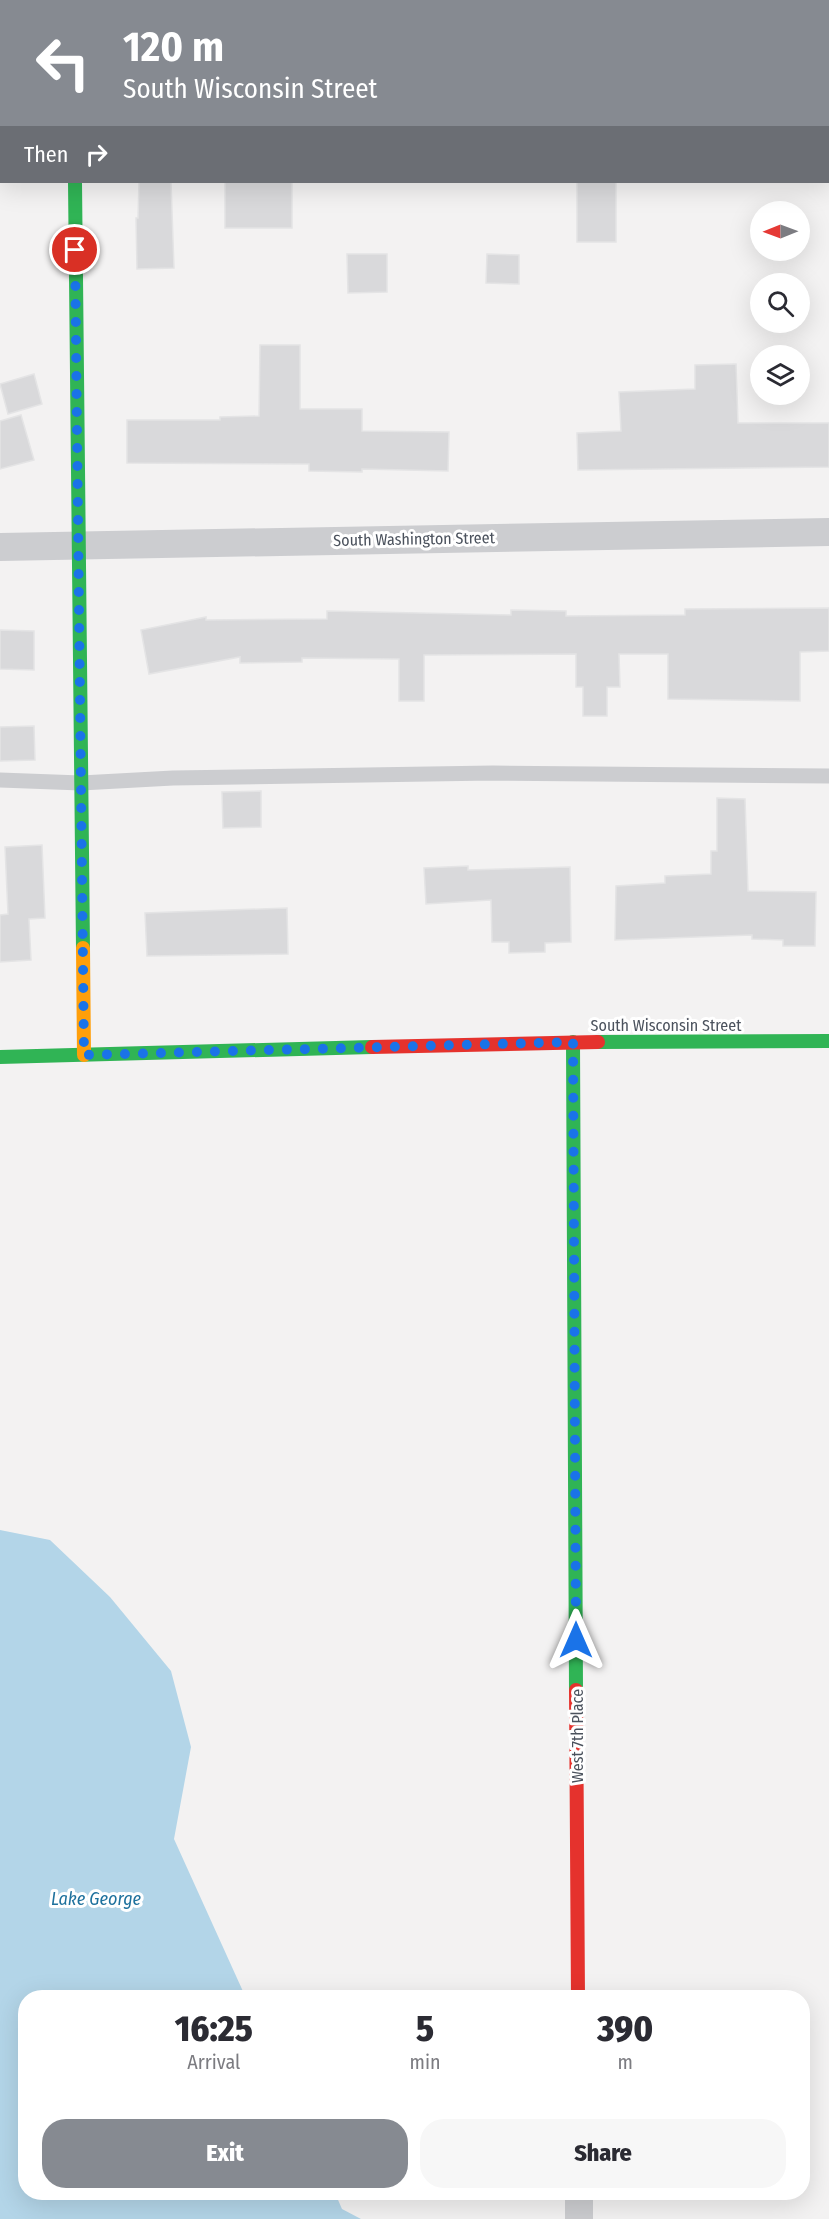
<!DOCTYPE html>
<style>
:root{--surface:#fff;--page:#f7f7f7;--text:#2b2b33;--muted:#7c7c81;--accent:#868a91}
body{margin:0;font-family:"Fira Sans Condensed",sans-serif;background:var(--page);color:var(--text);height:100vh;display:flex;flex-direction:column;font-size:22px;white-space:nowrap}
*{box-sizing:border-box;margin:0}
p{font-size:20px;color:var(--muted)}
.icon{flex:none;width:33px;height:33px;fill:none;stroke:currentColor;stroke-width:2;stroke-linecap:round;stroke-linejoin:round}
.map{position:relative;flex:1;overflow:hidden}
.drawer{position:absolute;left:18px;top:1990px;width:792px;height:210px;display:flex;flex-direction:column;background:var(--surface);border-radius:24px;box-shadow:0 6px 24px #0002}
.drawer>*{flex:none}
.top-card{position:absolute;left:0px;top:0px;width:830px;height:183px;box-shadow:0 6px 24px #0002;background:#868a91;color:#fff;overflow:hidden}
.needle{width:39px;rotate:269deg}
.buttons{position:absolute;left:750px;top:201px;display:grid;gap:12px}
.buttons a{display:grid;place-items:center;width:60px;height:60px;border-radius:50%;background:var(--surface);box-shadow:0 6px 24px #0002;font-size:30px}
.pin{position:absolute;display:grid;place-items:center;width:51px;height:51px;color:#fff;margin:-26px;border:3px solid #fff;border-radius:50%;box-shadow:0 2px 6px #0007}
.me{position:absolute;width:66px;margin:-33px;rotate:0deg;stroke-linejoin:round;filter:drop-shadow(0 0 4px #0008)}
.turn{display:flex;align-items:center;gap:21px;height:126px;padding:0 24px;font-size:27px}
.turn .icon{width:78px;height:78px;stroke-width:2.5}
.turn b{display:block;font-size:42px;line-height:51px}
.then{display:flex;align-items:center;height:57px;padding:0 24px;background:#0003;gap:12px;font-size:22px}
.eta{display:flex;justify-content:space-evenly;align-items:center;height:102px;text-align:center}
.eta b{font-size:36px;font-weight:800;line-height:42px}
.cta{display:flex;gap:12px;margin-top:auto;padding:12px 24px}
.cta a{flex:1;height:69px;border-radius:24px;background:var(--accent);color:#fff;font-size:24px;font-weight:800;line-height:69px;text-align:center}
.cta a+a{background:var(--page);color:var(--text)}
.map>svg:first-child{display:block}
.water{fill:#b3d5e8}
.building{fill:#d9d9db;stroke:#e4e4e5;stroke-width:1.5}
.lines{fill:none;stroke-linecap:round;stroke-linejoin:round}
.lane{stroke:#cccdd0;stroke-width:15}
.street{stroke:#cccdd0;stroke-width:28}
.fast{stroke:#30b455;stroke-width:14}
.slow{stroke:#ff9f0a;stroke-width:14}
.jam{stroke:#e5322d;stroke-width:14}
.route{stroke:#1a73e8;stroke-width:10;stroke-dasharray:0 18}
.labels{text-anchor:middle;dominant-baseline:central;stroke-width:6;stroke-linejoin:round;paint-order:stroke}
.street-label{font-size:16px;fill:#4b525d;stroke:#fff}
.water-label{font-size:18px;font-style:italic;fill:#1e719d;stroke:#fff}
</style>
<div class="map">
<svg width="829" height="2219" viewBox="0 0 829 2219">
<rect width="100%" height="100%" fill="#f3f2f2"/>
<path class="water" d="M0,1530L50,1540L110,1597L171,1671L191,1747L174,1839L246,1998H26V2193H335L342,2209L361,2219H0Z"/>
<path class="building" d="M139,182H171L174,268L137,269L136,218H138Z
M225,182H292V228H225Z
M577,182H616V242H577Z
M347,254H387V292L348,293Z
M487,254L519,255V284L486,283Z
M260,345H300V409H362V431L449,432L448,471L362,469V472L309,471V464L127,463V420H220V417L259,416Z
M736,364L738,423H829V467L578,470L577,433L621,431L619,392L695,389V365Z
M34,374L42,404L8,414L0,384Z
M21,415L34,460L0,469V421Z
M829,608V651L800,652V701L668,699V654H619L620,687H607V716H583V687H576V654L424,655V701H399V659L302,658V662L240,663V657L149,674L141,630L206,617V620L327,619V611L511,615V610L566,611V616L685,615V609Z
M0,630L34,631V670L0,669Z
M34,726L35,760L0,761V727Z
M261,791V827L223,828L222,792Z
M717,798L745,799L748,891L816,892L815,946H783V940L752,939V935L615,940L616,886L665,883V876L711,874V851H717Z
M42,845L45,918L29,919L31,960L0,962V915L8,914L5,847Z
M468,866V870L570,867L571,942L545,943V952L509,953V942H492L491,900L426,904L424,868Z
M287,908L288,954L147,956L145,913Z"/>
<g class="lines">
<path class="lane" d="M0,780L81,783L173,778L493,773L829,776"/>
<path class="street" d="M73,0V2
M579,2V0
M828,73H829
M0,76H2
M0,547L829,532
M579,2193V2219"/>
<path class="fast" d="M75,182L83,948
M573,1042L576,1690
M598,1042L829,1041
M0,1057L372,1047"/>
<path class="slow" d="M83,948L84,1055"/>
<path class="jam" d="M372,1047L598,1042
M576,1690L578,1998"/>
</g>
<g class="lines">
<path class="route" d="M75,250L84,1055L573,1042L576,1640"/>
</g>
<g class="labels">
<g class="street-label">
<text transform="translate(414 539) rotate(-1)">South Washington Street</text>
<text x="666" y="1025">South Wisconsin Street</text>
<text transform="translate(577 1736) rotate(-90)">West 7th Place</text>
</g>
<g class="water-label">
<text x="96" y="1899">Lake George</text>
</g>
</g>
</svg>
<div class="buttons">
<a><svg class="needle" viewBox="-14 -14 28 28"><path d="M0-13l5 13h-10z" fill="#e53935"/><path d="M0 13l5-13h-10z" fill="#7c7c81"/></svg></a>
<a><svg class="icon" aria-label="search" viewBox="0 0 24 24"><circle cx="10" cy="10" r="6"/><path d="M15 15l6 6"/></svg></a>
<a><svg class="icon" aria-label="layers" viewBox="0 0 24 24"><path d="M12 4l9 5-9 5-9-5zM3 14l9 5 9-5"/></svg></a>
</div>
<div class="pin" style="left:75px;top:250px;background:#d93025"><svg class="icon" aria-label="arrive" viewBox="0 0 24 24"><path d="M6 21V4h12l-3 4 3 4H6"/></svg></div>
<svg class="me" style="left:576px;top:1640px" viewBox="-20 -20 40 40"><path d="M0-17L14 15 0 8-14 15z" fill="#1a73e8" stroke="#fff" stroke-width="4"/></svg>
<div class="top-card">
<div class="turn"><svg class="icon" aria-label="left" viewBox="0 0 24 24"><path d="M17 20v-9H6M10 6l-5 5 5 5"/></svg><div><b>120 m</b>South Wisconsin Street</div></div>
<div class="then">Then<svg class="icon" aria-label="right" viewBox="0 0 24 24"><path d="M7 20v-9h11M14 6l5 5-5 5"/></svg></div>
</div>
<section class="drawer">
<div class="eta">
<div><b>16:25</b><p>Arrival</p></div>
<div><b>5</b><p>min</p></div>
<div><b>390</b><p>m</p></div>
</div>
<div class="cta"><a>Exit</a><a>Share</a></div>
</section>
</div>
